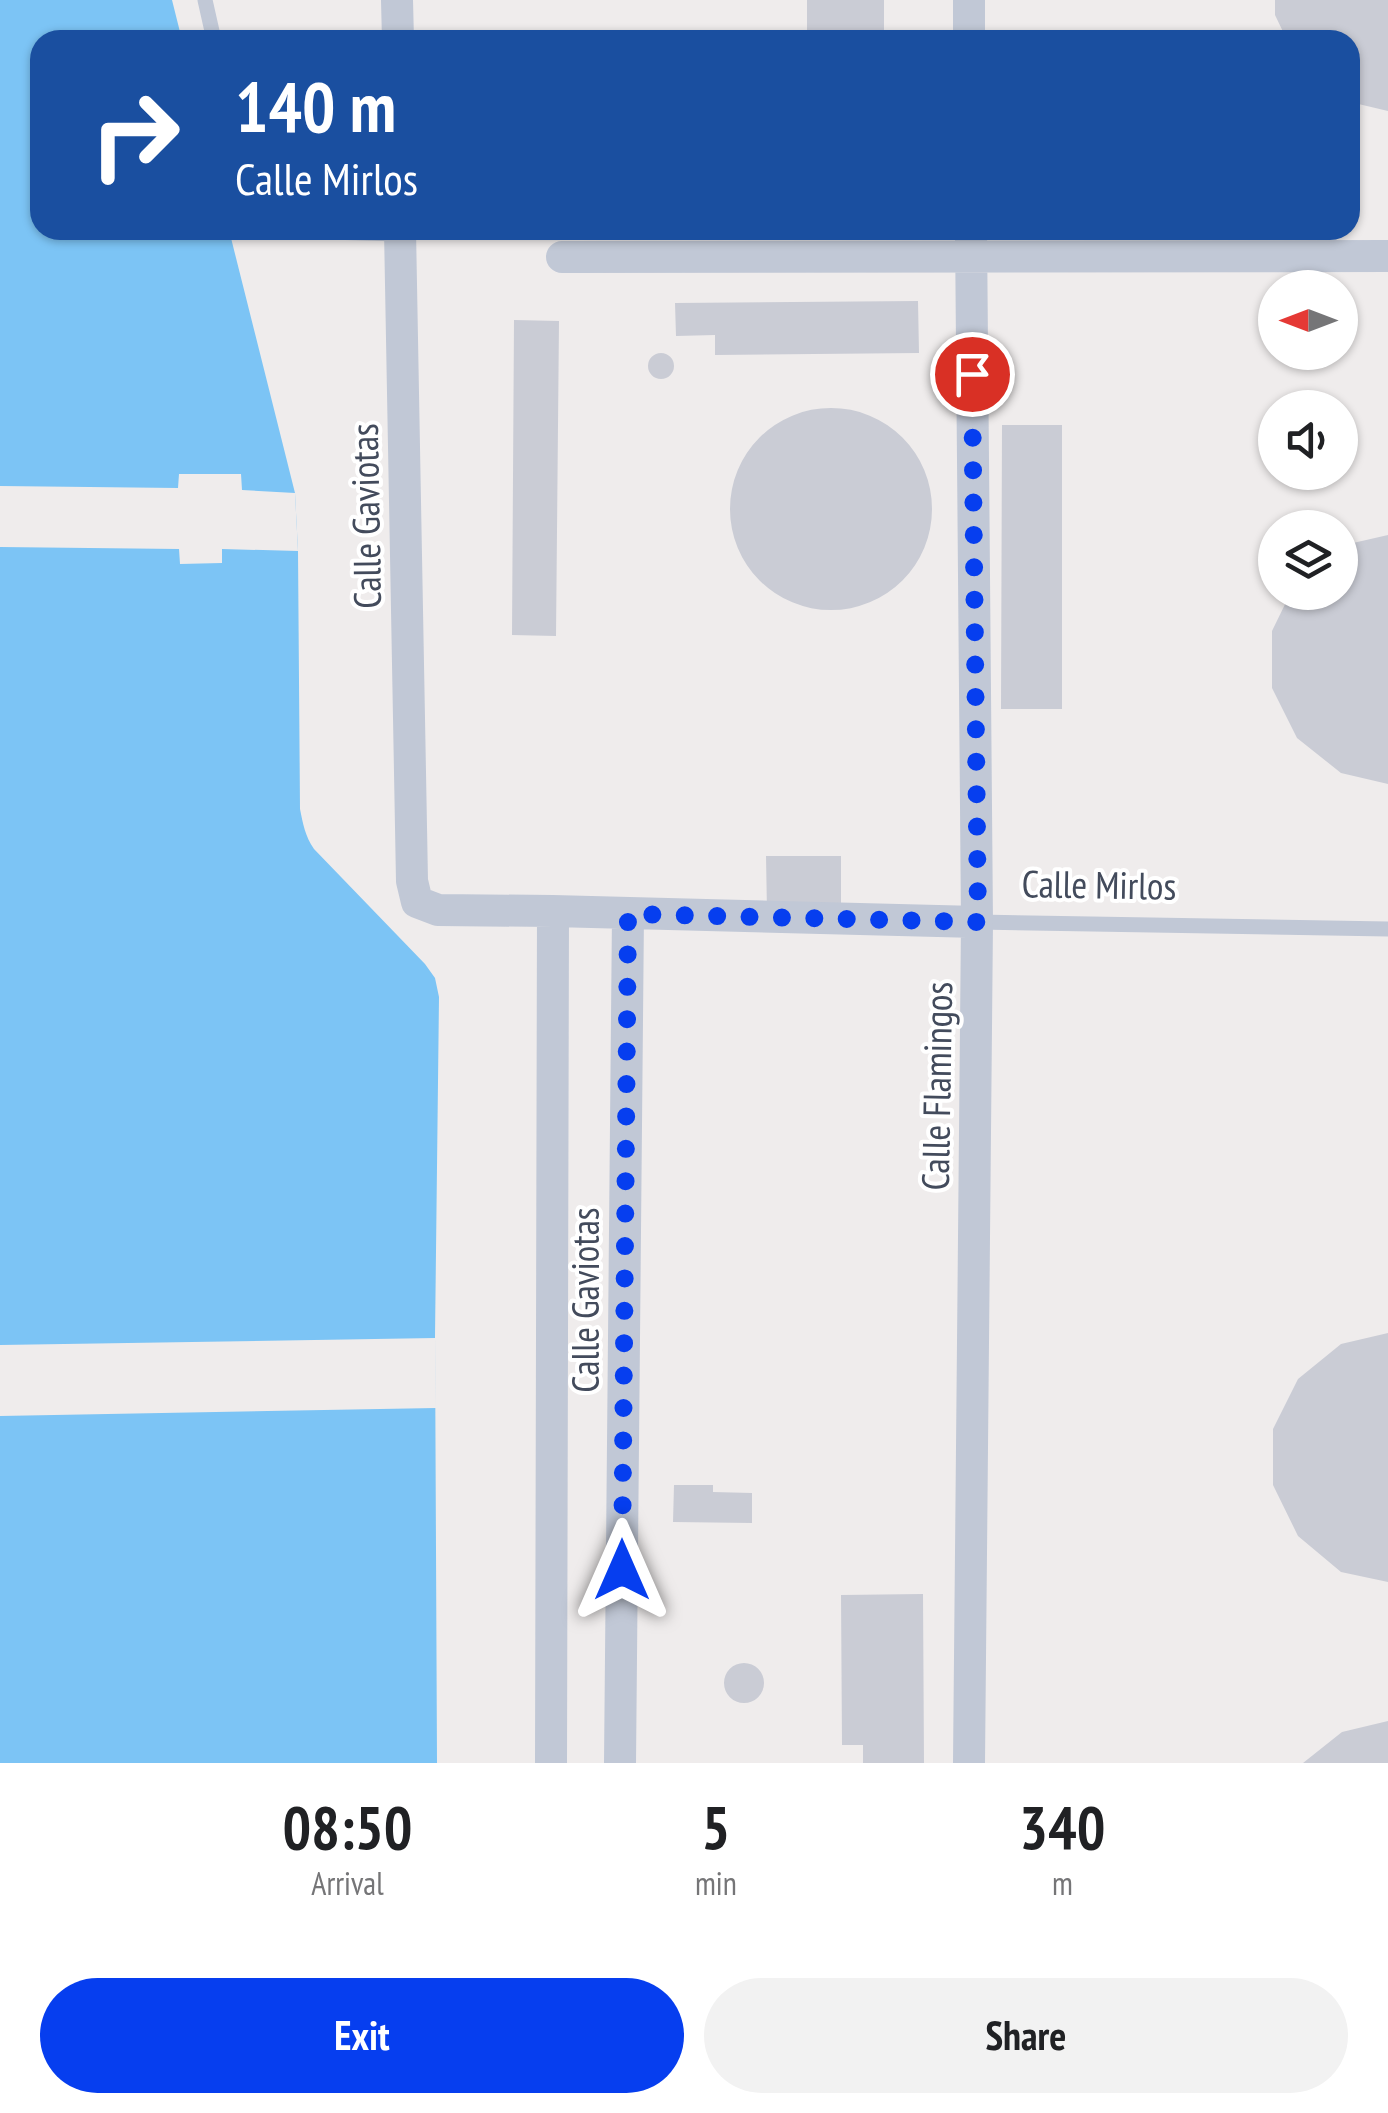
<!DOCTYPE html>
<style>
:root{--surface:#fff;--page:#f2f2f2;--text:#202124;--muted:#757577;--accent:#063eef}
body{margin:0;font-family:"PT Sans Narrow",sans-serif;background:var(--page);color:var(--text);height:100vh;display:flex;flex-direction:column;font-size:38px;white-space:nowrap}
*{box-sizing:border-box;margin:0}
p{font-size:32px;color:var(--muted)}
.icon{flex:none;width:55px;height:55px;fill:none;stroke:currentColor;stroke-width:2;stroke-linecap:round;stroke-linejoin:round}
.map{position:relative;height:1763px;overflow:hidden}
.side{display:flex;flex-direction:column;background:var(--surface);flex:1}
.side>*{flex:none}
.guide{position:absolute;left:30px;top:30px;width:1330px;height:210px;border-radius:30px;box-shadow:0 2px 8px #0004;background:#1a4fa0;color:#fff;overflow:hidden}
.needle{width:65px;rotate:270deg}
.tools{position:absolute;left:1258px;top:270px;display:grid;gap:20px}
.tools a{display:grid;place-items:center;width:100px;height:100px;border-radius:50%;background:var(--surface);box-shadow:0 2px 8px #0004;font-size:50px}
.pin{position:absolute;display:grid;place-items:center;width:85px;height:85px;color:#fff;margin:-42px;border:5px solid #fff;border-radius:50%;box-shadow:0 2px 10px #0007}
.me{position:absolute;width:110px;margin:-55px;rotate:0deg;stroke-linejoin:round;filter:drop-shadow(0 0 8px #0008)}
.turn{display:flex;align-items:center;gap:35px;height:210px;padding:0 40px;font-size:45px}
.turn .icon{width:130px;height:130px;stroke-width:2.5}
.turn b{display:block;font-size:70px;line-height:85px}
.eta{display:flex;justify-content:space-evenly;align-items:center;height:170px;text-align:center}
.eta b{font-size:60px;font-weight:700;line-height:70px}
.button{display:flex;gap:20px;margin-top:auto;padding:20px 40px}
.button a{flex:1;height:115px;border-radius:60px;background:var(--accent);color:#fff;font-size:40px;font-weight:700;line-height:115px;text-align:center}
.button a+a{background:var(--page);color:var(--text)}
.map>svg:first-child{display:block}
.water{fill:#7cc4f5}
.pier{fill:#efecec}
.building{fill:#caccd5}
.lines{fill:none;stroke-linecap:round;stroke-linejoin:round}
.service{stroke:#c1c8d6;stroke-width:15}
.minor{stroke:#c1c8d6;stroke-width:32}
.route{stroke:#063eef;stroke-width:18;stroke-dasharray:0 32.4}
.labels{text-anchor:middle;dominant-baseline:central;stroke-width:8;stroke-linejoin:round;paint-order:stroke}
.street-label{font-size:38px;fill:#434b5c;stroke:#fff}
</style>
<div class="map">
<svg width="1388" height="1763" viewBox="0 0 1388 1763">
<rect width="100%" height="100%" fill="#efecec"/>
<path class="water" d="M0,0H172L182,40H40V230H229L295,493L298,551L300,809C303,824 305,836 314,849L425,964L435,978L439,997L435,1337L437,1763H0Z"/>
<path class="pier" d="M179,474H241L242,490L295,493L298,551L222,549V563L180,564L179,549L0,547V486L178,488Z
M435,1338L436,1408L0,1416V1345Z"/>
<path class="building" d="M807,0H884V40H807Z
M1275,0H1388V111L1350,102V40H1287L1275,15Z
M918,301L919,353L715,355V335L676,336L675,303Z
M514,320L559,321L556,636L512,635Z
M648 366a13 13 0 1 1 26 0a13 13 0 1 1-26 0Z
M730 509a101 101 0 1 1 202 0a101 101 0 1 1-202 0Z
M1002,425H1062V709H1001Z
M1388,535V784L1341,773L1297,738L1272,688V631L1291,592H1340V546Z
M766,856H841V912H767Z
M1388,1333V1582L1341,1572L1298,1536L1273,1485V1429L1298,1379L1341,1344Z
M674,1485H713V1492L752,1493V1523L673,1522Z
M923,1594L924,1763H863V1745H842L841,1595Z
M724 1683a20 20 0 1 1 40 0a20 20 0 1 1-40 0Z
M1388,1721V1763H1303L1342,1732Z"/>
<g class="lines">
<path class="service" d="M205,0L214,40
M254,230L400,234
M977,922L1388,929"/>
<path class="minor" d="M397,0L398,40
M969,0V40
M400,230L412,881L417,902L438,910L553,911L977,922
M562,257L1388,256
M551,1763L553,911
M620,1763L628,913
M969,1763L977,922L971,230"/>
</g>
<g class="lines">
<path class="route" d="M622,1570L628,914L978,922L972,374"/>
</g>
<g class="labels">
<g class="street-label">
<text transform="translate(365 516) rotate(-91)">Calle Gaviotas</text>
<text transform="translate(1099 884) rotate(1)">Calle Mirlos</text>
<text transform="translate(936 1086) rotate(-89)">Calle Flamingos</text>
<text transform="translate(584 1300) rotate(-90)">Calle Gaviotas</text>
</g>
</g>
</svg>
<div class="tools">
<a><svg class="needle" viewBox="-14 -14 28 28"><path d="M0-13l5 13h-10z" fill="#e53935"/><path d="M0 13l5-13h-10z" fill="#757577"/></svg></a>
<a><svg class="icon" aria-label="sound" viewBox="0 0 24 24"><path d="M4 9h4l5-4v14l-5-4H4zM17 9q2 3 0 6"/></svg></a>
<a><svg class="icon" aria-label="layers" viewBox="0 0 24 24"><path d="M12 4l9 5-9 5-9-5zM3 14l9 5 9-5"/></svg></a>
</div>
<div class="pin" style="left:972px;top:374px;background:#d93025"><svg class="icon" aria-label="arrive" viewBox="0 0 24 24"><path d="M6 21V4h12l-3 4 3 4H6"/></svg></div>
<svg class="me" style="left:622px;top:1570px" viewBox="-20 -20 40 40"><path d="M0-17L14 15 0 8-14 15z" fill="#063eef" stroke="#fff" stroke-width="4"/></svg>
<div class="guide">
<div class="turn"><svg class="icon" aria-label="right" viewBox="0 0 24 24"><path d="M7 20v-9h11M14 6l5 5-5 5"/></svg><div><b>140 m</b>Calle Mirlos</div></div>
</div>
</div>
<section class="side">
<div class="eta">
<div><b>08:50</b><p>Arrival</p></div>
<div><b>5</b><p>min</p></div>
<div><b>340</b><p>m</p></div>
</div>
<div class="button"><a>Exit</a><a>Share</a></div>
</section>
